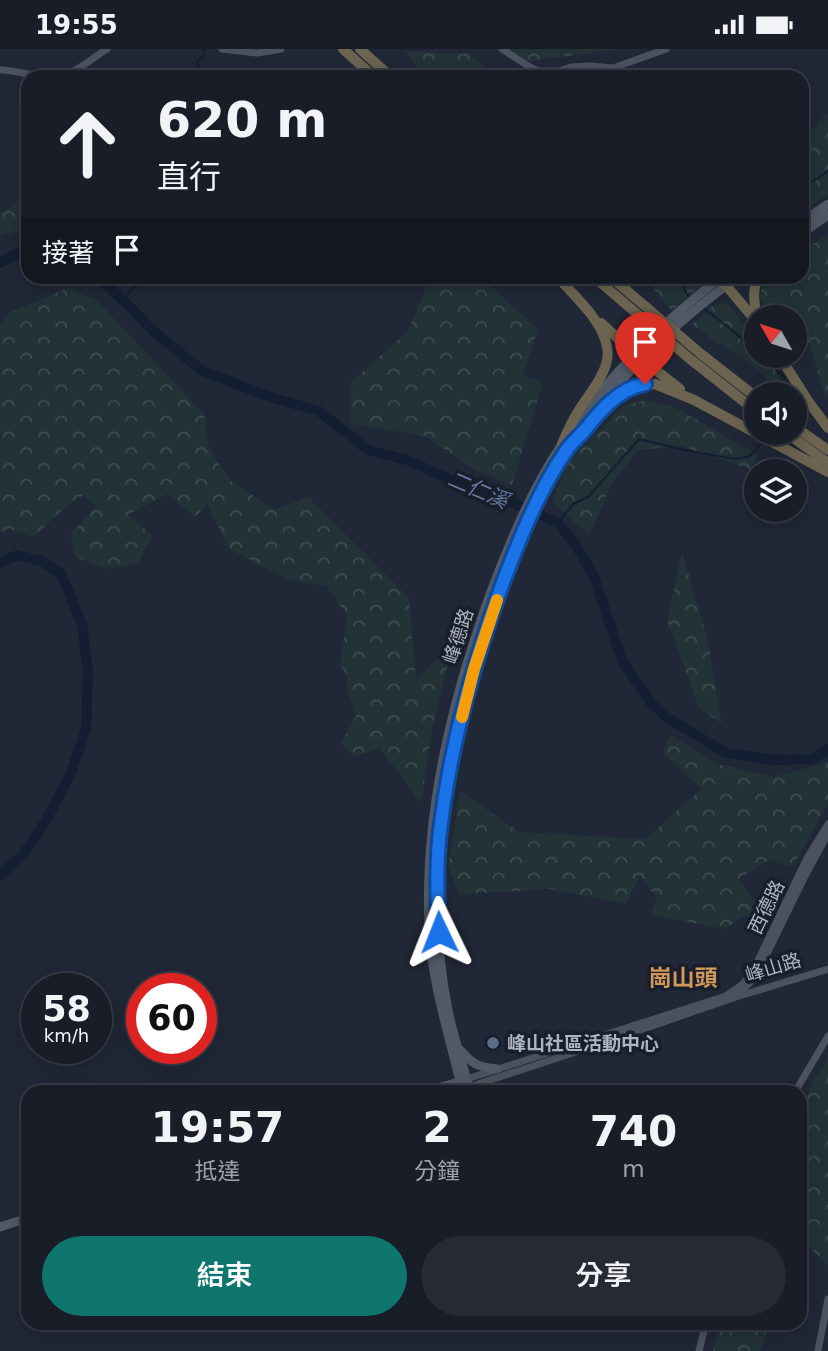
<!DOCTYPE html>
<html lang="zh-TW">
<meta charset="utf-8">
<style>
:root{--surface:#181d28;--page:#252a34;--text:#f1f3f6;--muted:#9fa2a8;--line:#363b45;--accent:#0f766e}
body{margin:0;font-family:"DejaVu Sans","Noto Sans TC",sans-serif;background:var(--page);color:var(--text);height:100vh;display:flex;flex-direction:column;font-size:26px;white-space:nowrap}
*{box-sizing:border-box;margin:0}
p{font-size:23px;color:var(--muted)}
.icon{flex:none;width:38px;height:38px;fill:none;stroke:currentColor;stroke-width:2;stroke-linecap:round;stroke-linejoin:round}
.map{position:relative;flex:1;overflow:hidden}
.drawer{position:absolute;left:21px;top:1036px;width:786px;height:245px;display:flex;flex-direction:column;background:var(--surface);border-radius:21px;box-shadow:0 4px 18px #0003,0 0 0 2px var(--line)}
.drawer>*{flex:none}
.hud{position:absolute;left:21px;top:21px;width:788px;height:214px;border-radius:21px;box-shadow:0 4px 18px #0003,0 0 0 2px var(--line);background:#181d28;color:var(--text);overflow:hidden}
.needle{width:46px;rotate:309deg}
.fabs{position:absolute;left:744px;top:256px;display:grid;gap:14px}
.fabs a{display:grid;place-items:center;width:63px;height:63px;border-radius:50%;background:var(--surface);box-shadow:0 4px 18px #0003,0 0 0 2px var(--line);font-size:35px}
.speed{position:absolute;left:21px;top:924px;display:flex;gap:14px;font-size:35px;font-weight:700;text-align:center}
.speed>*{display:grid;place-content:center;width:91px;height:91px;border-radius:50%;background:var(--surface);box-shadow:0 4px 18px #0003,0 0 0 2px var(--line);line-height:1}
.speed small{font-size:18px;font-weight:400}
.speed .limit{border:10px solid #d22;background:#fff;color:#111}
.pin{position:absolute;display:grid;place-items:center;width:60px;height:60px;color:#fff;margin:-72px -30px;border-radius:50% 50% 50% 0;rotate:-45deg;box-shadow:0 0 7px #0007}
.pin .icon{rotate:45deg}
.me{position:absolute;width:77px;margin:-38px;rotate:358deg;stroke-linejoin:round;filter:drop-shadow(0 0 5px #0008)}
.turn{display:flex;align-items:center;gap:24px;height:147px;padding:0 21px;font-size:32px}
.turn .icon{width:91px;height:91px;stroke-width:2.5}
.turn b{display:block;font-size:49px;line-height:60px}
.then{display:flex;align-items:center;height:66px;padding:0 21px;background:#0003;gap:14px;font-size:26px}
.eta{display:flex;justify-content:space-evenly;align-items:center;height:119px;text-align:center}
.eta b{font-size:42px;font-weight:600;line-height:49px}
.cta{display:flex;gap:14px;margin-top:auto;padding:14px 21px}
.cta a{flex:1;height:80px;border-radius:42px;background:var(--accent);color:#fff;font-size:28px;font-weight:600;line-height:80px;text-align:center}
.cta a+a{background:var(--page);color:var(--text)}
.status{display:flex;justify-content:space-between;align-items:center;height:49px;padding:0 35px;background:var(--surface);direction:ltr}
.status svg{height:19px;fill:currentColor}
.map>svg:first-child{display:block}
.forest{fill:url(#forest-crowns)}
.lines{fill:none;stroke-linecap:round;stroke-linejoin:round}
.stream{stroke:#141e32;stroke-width:2}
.river{stroke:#141e32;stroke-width:10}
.minor{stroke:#4b515e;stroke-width:7}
.major{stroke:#515866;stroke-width:9}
.highway{stroke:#6c6450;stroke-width:10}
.route-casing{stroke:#114b97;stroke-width:18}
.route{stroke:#1a73e8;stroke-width:12}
.slow{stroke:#f59e0b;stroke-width:12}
.service-dot{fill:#5c6f8a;stroke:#191e2b;stroke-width:2.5}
.labels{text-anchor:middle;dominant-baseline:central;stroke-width:7;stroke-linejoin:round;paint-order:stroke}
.street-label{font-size:19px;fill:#adb3c3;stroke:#191e2b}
.poi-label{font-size:19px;font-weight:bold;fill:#adb3c3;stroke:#191e2b;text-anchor:start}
.water-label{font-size:21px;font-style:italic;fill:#667aa2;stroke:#191e2b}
.quarter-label{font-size:23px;font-weight:bold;fill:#d0995b;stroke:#191e2b}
</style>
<div class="status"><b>19:55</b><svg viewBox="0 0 49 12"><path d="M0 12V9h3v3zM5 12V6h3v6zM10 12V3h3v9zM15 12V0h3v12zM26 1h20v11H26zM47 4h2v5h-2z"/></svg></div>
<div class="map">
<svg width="828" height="1302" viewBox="0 0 828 1302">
<defs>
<pattern id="forest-crowns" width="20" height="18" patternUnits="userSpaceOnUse" patternTransform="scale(1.75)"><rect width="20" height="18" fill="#223237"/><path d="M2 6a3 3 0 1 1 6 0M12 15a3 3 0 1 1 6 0" fill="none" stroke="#3f4d52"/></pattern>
</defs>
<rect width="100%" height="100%" fill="#202736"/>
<path class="forest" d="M506,0H622L528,12Z
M404,2L469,5L496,28H426Z
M828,64V146L802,162V91Z
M28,144V181L0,186V166Z
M828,185V347L825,345L807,288L795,289L794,268H768L759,247L767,228H802V202Z
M431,228H481L538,280L523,327L543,333L512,436L474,420L425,387L351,375L350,334L407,283Z
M643,228H703L705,233L672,262Z
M68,239L96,251L204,365L209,400L230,431L274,461L308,448L409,549L416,632L454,592L433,676L421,754L380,699L355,708L341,694L356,667L347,639V625L340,617L347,566L326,537L289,531L229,500L207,455L195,468L167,445L128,466L153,487L137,515L106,520L74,507L71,485L96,458L84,446L69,455L33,488L11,480L0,483V279L9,264Z
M727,253L756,294V306H765L790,345H777L763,326L743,310L692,276L712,257Z
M645,351L674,358L758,406L750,420L682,397L638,401L612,434L590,486L581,479L552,452L569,413L580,401L623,357Z
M682,503L708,591L722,675L699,659L667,571Z
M670,686L717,715L774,728L828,713V754L793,818L769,811L738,830L762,863L739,869L726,880L650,866L657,849L640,827L626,855L551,840L459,845L448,817L460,742L519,783L645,790L702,740L663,704Z
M828,1009V1216L800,1189V1063L814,1031Z
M721,1274H770L760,1302H713Z"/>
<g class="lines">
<path class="stream" d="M202,28L197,13L204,6L205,1
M802,136L815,131L828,122
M679,228L687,246L690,248
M123,250L131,241L150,228
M702,258L732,281L756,302
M760,306L784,328L794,345
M558,474L573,455L588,448L639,390L689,402L735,410L750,407L763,393"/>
<path class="river" d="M0,214L28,199
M98,228L133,261L152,281L204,323L274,349L319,362L368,401L407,411L455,433L504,450L558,474L577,498L594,528L622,612L651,654L668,669L726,704L774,711L813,710L828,700
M0,514L17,506L42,512L61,525L71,549L82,575L88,624L86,680L71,724L45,773L23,806L0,826"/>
<path class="minor" d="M222,0L257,4L281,0
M502,0L528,17L538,22H559L571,18L590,17L613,19L666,0
M0,21C17,21 34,28 51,28C72,28 91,10 107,0
M762,915L805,827L828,785
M739,945L757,926
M467,1030L726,947L742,936L752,924L807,809L828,775
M469,1038L594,997L736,948L828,920
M795,1043L828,987
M699,1302L706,1274
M818,1302L828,1250"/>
<path class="major" d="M802,173L828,155
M802,184L828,166
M588,370C632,316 681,268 738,228
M460,1001C473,1015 477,1018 497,1020
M462,1040C449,986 432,934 429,879C424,766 451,654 489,548C509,495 530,443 562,395C605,330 660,275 721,228
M425,1043L465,1031
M450,1043L469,1038C462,1013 453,986 448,961C422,833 447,703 487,581C508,515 534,450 572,393
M0,1178L28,1169"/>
<path class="highway" d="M343,0L374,28
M360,0L391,28
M558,228C568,240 580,251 590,264C623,307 604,323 579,361C572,372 567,383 562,395
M594,228L690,310L756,362
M611,228L701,305L756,348
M719,228L756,272
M757,268C754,254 752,241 758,228
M601,274L634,304L680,340
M779,306L808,352L828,379
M794,377L828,401
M785,383L828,414
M568,398L595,368L615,349L634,337L655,335L694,351L828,423"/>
</g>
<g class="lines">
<defs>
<path id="route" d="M439,883C437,850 436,815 440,782C450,698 473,615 502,536C519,491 539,441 566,402C571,394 578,389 584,382C601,361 618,340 645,335"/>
</defs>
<use href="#route" class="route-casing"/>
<use href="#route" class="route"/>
<path class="slow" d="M462,668L474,620L497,551"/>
</g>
<circle class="service-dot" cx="493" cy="994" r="7"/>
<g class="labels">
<g class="street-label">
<text transform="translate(458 587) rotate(-72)">峰德路</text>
<text transform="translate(766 858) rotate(-64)">西德路</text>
<text transform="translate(773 918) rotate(-17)">峰山路</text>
</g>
<g class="poi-label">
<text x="507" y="994">峰山社區活動中心</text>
</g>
<g class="water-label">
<text transform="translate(478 441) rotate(23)">二仁溪</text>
</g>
<g class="quarter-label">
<text x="683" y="929">崗山頭</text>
</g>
</g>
</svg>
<div class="fabs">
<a><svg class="needle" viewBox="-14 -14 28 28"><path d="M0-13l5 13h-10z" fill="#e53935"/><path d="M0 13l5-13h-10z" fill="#9fa2a8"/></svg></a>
<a><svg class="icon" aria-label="sound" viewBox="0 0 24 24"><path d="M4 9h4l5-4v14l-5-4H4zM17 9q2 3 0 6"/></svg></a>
<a><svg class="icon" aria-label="layers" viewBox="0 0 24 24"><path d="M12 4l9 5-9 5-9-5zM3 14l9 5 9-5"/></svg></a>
</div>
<div class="speed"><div>58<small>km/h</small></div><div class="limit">60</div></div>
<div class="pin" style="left:645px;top:335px;background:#d93025"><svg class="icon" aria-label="arrive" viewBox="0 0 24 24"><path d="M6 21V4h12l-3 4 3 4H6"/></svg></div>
<svg class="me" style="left:439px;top:883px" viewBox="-20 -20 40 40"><path d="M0-17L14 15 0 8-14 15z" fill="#1a73e8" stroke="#fff" stroke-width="4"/></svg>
<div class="hud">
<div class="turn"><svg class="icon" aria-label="ahead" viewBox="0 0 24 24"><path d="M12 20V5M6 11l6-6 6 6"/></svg><div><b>620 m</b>直行</div></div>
<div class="then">接著<svg class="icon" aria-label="arrive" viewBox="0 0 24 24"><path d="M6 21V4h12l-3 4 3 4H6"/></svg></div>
</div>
<section class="drawer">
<div class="eta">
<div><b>19:57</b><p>抵達</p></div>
<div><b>2</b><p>分鐘</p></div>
<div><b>740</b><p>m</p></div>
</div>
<div class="cta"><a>結束</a><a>分享</a></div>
</section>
</div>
